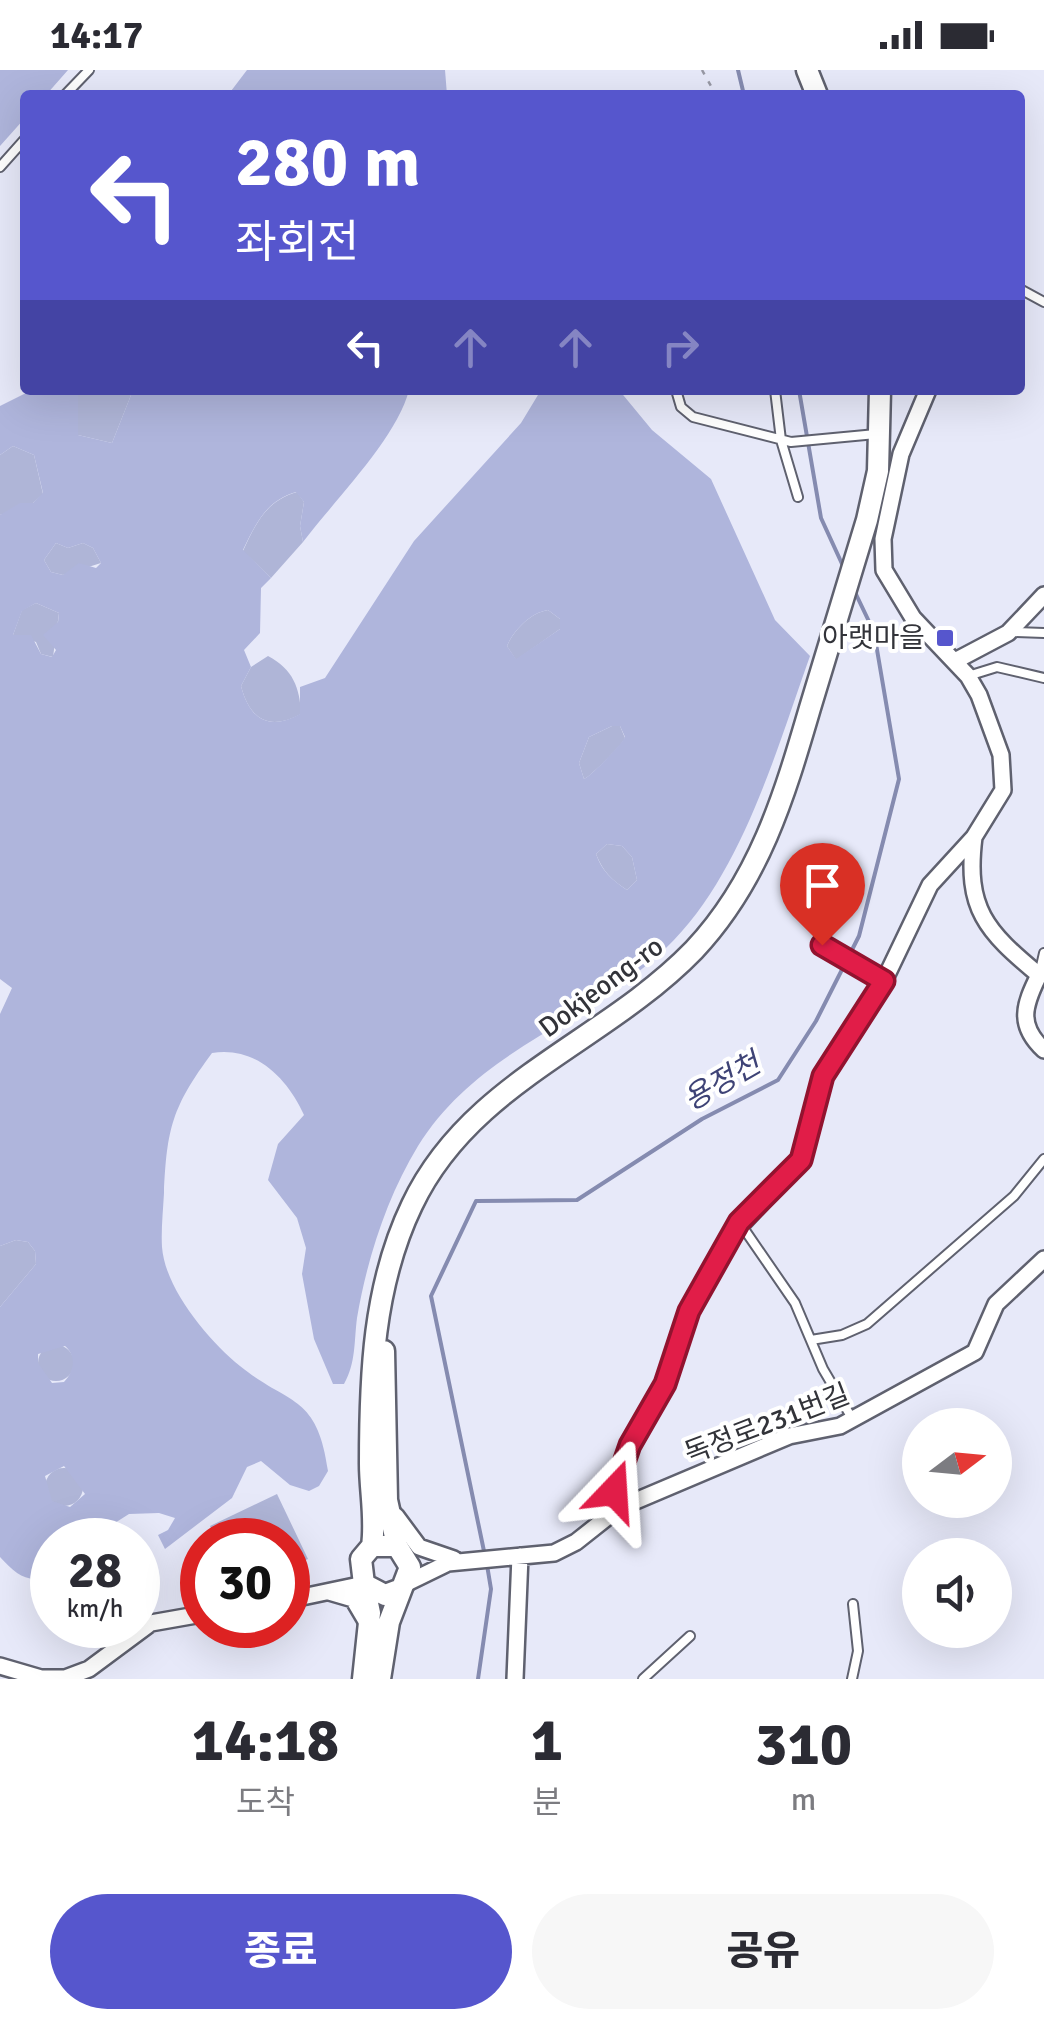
<!DOCTYPE html>
<html lang="ko">
<meta charset="utf-8">
<style>
:root{--surface:#fff;--page:#f7f7f7;--text:#2b2b33;--muted:#7c7c81;--accent:#5656cd}
body{margin:0;font-family:Signika,"Noto Sans KR",sans-serif;background:var(--page);color:var(--text);height:100vh;display:flex;flex-direction:column;font-size:38px;white-space:nowrap}
*{box-sizing:border-box;margin:0}
p{font-size:32px;color:var(--muted)}
.icon{flex:none;width:55px;height:55px;fill:none;stroke:currentColor;stroke-width:2;stroke-linecap:round;stroke-linejoin:round}
.map{position:relative;height:1609px;overflow:hidden}
.panel{display:flex;flex-direction:column;background:var(--surface);flex:1}
.panel>*{flex:none}
.banner{position:absolute;left:20px;top:20px;width:1005px;height:305px;border-radius:10px;box-shadow:0 10px 40px #0002;background:#5656cd;color:#fff;overflow:hidden}
.needle{width:65px;rotate:74deg}
.fabs{position:absolute;left:902px;top:1338px;display:grid;gap:20px}
.fabs a{display:grid;place-items:center;width:110px;height:110px;border-radius:50%;background:var(--surface);box-shadow:0 10px 40px #0002;font-size:50px}
.speed{position:absolute;left:30px;top:1448px;display:flex;gap:20px;font-size:50px;font-weight:700;text-align:center}
.speed>*{display:grid;place-content:center;width:130px;height:130px;border-radius:50%;background:var(--surface);box-shadow:0 10px 40px #0002;line-height:1}
.speed small{font-size:25px;font-weight:400}
.speed .limit{border:15px solid #d22;background:#fff;color:#111}
.pin{position:absolute;display:grid;place-items:center;width:85px;height:85px;color:#fff;margin:-102px -42px;border-radius:50% 50% 50% 0;rotate:-45deg;box-shadow:0 0 10px #0007}
.pin .icon{rotate:45deg}
.me{position:absolute;width:110px;margin:-55px;rotate:20deg;stroke-linejoin:round;filter:drop-shadow(0 0 8px #0008)}
.turn{display:flex;align-items:center;gap:35px;height:210px;padding:0 50px;font-size:45px}
.turn .icon{width:130px;height:130px;stroke-width:2.5}
.turn b{display:block;font-size:70px;line-height:85px}
.lanes{display:flex;align-items:center;height:95px;padding:0 50px;background:#0003;justify-content:center;gap:50px;direction:ltr}
.lanes .off{opacity:.35}
.eta{display:flex;justify-content:space-evenly;align-items:center;height:170px;text-align:center}
.eta b{font-size:60px;font-weight:800;line-height:70px}
.action{display:flex;gap:20px;margin-top:auto;padding:20px 50px}
.action a{flex:1;height:115px;border-radius:60px;background:var(--accent);color:#fff;font-size:40px;font-weight:800;line-height:115px;text-align:center}
.action a+a{background:var(--page);color:var(--text)}
.status{display:flex;justify-content:space-between;align-items:center;height:70px;padding:0 50px;background:var(--surface);direction:ltr}
.status svg{height:28px;fill:currentColor}
.map>svg:first-child{display:block}
.green{fill:#afb5d7}
.forest{fill:#afb5dc;fill-rule:evenodd}
.lines{fill:none;stroke-linecap:round;stroke-linejoin:round}
.stream{stroke:#858bb0;stroke-width:4}
.service-casing{stroke:#5f616f;stroke-width:12}
.minor-casing{stroke:#5f616f;stroke-width:20}
.tertiary-casing{stroke:#5f616f;stroke-width:25}
.path{stroke:#9899a5;stroke-width:2.5;stroke-dasharray:5 8;stroke-linecap:butt}
.service{stroke:#fff;stroke-width:8}
.minor{stroke:#fff;stroke-width:15}
.tertiary{stroke:#fff;stroke-width:20}
.route-casing{stroke:#92132f;stroke-width:25}
.route{stroke:#e11d48;stroke-width:18}
.poi-dot{fill:#5656cd;stroke:#fff;stroke-width:4}
.labels{text-anchor:middle;dominant-baseline:central;stroke-width:8;stroke-linejoin:round;paint-order:stroke}
.poi-label{font-size:28px;fill:#323339;stroke:#fff;text-anchor:end}
.street-label{font-size:28px;fill:#323339;stroke:#fff}
.water-label{font-size:30px;font-style:italic;fill:#3e4376;stroke:#fff}
</style>
<div class="status"><b>14:17</b><svg viewBox="0 0 49 12"><path d="M0 12V9h3v3zM5 12V6h3v6zM10 12V3h3v9zM15 12V0h3v12zM26 1h20v11H26zM47 4h2v5h-2z"/></svg></div>
<div class="map">
<svg width="1044" height="1609" viewBox="0 0 1044 1609">
<rect width="100%" height="100%" fill="#e7e9f9"/>
<path class="green" d="M78,320H133L112,373L78,365Z
M13,376L34,385L43,424L33,433L0,445V385Z
M297,422L304,432L300,456L303,472L271,508L243,481C256,453 266,431 297,422Z
M56,473L68,478L83,473L93,478L101,493L63,505L51,502L44,490Z
M36,533L59,543L53,587L41,584L36,572L13,565L22,540Z
M548,540L560,549V559L516,590L507,576C514,560 530,543 548,540Z
M268,586C293,599 300,618 301,644C269,661 250,650 241,616L251,597Z
M612,656H620L625,668C623,674 590,707 584,709L579,693L589,667Z
M607,774L622,776L632,787L637,810L627,820C612,810 603,802 596,784Z
M16,1170L28,1172L35,1181L36,1194L0,1237V1176Z
M38 1293a18 18 0 1 1 36 0a18 18 0 1 1-36 0Z
M45 1417a19 19 0 1 1 38 0a19 19 0 1 1-38 0Z
M277,1424L308,1489L288,1498V1470H217L210,1456Z"/>
<path class="forest" d="M0,0H68L46,25H25V48L0,76Z
M247,0H445L447,25H228Z
M32,320H78V365L112,373L133,320H409C397,368 334,431 303,472L300,456L304,432L296,422C266,431 256,453 243,480L271,508L261,518L260,563L244,580L251,597L241,616C250,650 269,661 300,644V617L325,608L414,471L521,353L541,320H619L652,360L711,409L775,550L810,586C776,681 741,807 666,878C587,954 480,977 418,1076C387,1127 367,1189 357,1248C354,1271 356,1293 344,1314H333L314,1269L302,1204L306,1178L297,1148L268,1110L278,1074L304,1045C287,1008 256,976 212,983C172,1037 167,1058 164,1123C163,1141 161,1160 162,1177C165,1219 209,1271 240,1296C289,1336 317,1323 328,1401L319,1416L309,1421L290,1415L261,1391L247,1397L232,1428L165,1479L158,1465L168,1460L175,1448L159,1443L129,1444L88,1470H52V1505C28,1515 17,1505 0,1487V1237L36,1194L35,1181L28,1172L16,1170L0,1176V944L12,918L0,909V445L20,433H33L43,423L34,385L13,376L0,385V336ZM56,473L68,478L83,473L93,478L101,493L96,498L79,493L63,505L51,502L44,490ZM36,533L59,543L58,552L43,565L56,580L52,587L41,584L31,565H13L22,541ZM548,540L560,549V559L516,589L507,576C514,560 530,543 548,540ZM612,656H620L625,667C623,673 590,707 584,709L579,693L589,667ZM607,774L622,776L632,787L637,810L627,820C612,810 602,801 596,784ZM65,1276C77,1286 74,1302 64,1312L52,1313L38,1293V1284ZM64,1396L85,1424L70,1437L52,1431L45,1406Z"/>
<g class="lines">
<path class="stream" d="M738,0L744,25
M799,320L821,448L843,496
M485,1486L431,1226L476,1131L577,1130L702,1049L778,1010L816,951L859,866L899,709L874,562L853,518
M478,1609L491,1519L487,1495"/>
<defs>
<path id="service" d="M65,25L89,0
M0,97L25,69
M1020,219L1044,232
M676,320L681,337L693,347L791,372L876,364
M775,320L781,370L798,427
M1013,562L1044,563
M968,606L997,597L1044,608
M822,875L884,911
M1039,905L1044,883
M742,1156L795,1233L823,1299L853,1350
M811,1270L842,1265L867,1254L1014,1126L1044,1089
M643,1609L690,1566
M852,1609L858,1581L853,1534"/>
<path id="minor" d="M955,591L1008,563L1044,525
M974,767C965,839 986,861 1039,905C1024,935 1017,955 1044,980
M608,1443L619,1398L665,1314L689,1241L727,1170L801,1090L823,1006L884,911L930,815L974,767L1003,720L1001,685L979,625L968,606L913,548L884,500L883,469L901,384L928,320
M396,1446L419,1477L454,1489
M407,1513L448,1493L554,1483L576,1472L619,1438L789,1366L840,1356L975,1282L996,1234L1044,1189
M329,1522L353,1529L366,1551
M288,1530L364,1514
M0,1596L41,1608H65L89,1599L151,1553L202,1544
M515,1609L520,1486"/>
<path id="tertiary" d="M807,0L817,25
M384,1281L387,1430L397,1476
M372,1476C376,1449 370,1421 370,1394C370,1306 373,1216 412,1135C470,1012 604,973 694,880C759,811 784,727 810,638C829,576 848,513 867,450L878,401L880,320
M363,1609L370,1543L364,1514
M380,1609L389,1552L410,1497L397,1476H372L361,1489L364,1514L385,1525L401,1519"/>
</defs>
<use href="#service" class="service-casing"/>
<use href="#minor" class="minor-casing"/>
<use href="#tertiary" class="tertiary-casing"/>
<path class="path" d="M702,0L716,25"/>
<use href="#service" class="service"/>
<use href="#minor" class="minor"/>
<use href="#tertiary" class="tertiary"/>
</g>
<g class="lines">
<defs>
<path id="route" d="M614,1421L630,1375L665,1314L689,1241L739,1152L801,1090L823,1006L884,911L822,875"/>
</defs>
<use href="#route" class="route-casing"/>
<use href="#route" class="route"/>
</g>
<rect class="poi-dot" x="935" y="558" width="20" height="20" rx="5"/>
<g class="labels">
<g class="poi-label">
<text x="925" y="568">아랫마을</text>
</g>
<g class="street-label">
<text transform="translate(601 917) rotate(-37)">Dokjeong-ro</text>
<text transform="translate(767 1354) rotate(-21)">독정로231번길</text>
</g>
<g class="water-label">
<text transform="translate(722 1012) rotate(-30)">용정천</text>
</g>
</g>
</svg>
<div class="fabs">
<a><svg class="needle" viewBox="-14 -14 28 28"><path d="M0-13l5 13h-10z" fill="#e53935"/><path d="M0 13l5-13h-10z" fill="#7c7c81"/></svg></a>
<a><svg class="icon" aria-label="sound" viewBox="0 0 24 24"><path d="M4 9h4l5-4v14l-5-4H4zM17 9q2 3 0 6"/></svg></a>
</div>
<div class="speed"><div>28<small>km/h</small></div><div class="limit">30</div></div>
<div class="pin" style="left:822px;top:875px;background:#d93025"><svg class="icon" aria-label="arrive" viewBox="0 0 24 24"><path d="M6 21V4h12l-3 4 3 4H6"/></svg></div>
<svg class="me" style="left:614px;top:1421px" viewBox="-20 -20 40 40"><path d="M0-17L14 15 0 8-14 15z" fill="#e11d48" stroke="#fff" stroke-width="4"/></svg>
<div class="banner">
<div class="turn"><svg class="icon" aria-label="left" viewBox="0 0 24 24"><path d="M17 20v-9H6M10 6l-5 5 5 5"/></svg><div><b>280 m</b>좌회전</div></div>
<div class="lanes"><svg class="icon" aria-label="left" viewBox="0 0 24 24"><path d="M17 20v-9H6M10 6l-5 5 5 5"/></svg><svg class="icon off" aria-label="ahead" viewBox="0 0 24 24"><path d="M12 20V5M6 11l6-6 6 6"/></svg><svg class="icon off" aria-label="ahead" viewBox="0 0 24 24"><path d="M12 20V5M6 11l6-6 6 6"/></svg><svg class="icon off" aria-label="right" viewBox="0 0 24 24"><path d="M7 20v-9h11M14 6l5 5-5 5"/></svg></div>
</div>
</div>
<section class="panel">
<div class="eta">
<div><b>14:18</b><p>도착</p></div>
<div><b>1</b><p>분</p></div>
<div><b>310</b><p>m</p></div>
</div>
<div class="action"><a>종료</a><a>공유</a></div>
</section>
